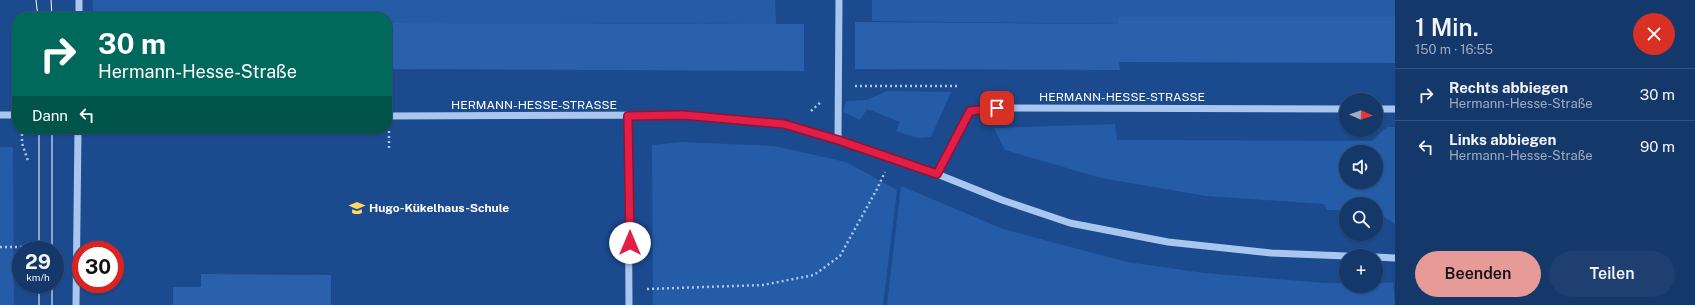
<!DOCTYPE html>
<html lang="de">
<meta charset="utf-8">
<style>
:root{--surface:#15386a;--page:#1e3f70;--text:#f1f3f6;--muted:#9dacc1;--line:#34527e;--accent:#e69b98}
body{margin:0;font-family:"Public Sans",sans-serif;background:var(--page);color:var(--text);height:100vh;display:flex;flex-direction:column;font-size:15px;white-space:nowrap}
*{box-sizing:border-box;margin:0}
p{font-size:13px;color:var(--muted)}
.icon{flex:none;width:22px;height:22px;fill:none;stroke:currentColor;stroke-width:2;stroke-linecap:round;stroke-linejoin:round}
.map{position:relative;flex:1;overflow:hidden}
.side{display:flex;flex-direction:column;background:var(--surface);width:300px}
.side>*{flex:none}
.top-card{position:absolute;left:12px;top:12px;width:380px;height:122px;border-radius:16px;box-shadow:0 1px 3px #0004,0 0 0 1px var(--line);background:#00695c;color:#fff;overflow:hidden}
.needle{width:26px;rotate:92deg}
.fabs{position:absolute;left:1339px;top:93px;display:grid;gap:8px}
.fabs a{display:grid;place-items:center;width:44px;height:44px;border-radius:50%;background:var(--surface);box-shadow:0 1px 3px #0004,0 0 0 1px var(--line);font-size:20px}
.speed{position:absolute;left:12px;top:241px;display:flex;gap:8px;font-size:20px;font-weight:700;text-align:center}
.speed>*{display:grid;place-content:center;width:52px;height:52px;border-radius:50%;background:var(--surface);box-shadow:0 1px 3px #0004,0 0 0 1px var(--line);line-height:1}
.speed small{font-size:10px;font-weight:400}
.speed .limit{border:6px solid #d22;background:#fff;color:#111}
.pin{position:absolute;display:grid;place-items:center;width:34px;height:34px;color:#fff;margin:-17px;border-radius:8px;box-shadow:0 2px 6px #0006}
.me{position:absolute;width:44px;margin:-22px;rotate:0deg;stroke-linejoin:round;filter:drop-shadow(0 0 3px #0008)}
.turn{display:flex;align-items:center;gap:14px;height:84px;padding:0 20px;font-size:18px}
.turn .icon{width:52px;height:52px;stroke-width:2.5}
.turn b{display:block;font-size:28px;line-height:34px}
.then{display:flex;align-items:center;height:38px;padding:0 20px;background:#0003;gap:8px;font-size:15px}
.round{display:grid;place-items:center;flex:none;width:42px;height:42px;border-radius:21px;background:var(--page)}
.summary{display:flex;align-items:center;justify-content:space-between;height:68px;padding:0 20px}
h1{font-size:24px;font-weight:600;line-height:30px}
.action{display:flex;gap:8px;margin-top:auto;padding:8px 20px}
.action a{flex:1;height:46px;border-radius:24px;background:var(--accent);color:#111;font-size:16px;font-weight:600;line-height:46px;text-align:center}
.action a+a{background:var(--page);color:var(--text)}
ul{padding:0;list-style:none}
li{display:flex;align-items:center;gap:12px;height:52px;padding:0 20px;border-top:1px solid var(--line)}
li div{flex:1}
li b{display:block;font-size:15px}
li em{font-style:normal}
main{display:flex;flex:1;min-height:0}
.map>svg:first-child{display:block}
.green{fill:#255ca7;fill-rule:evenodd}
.building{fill:#2b61ac}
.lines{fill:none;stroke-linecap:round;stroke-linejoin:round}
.path{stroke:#a9c6ee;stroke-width:2.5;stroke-dasharray:2 3;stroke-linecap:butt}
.minor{stroke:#a9c6ee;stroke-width:7}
.tram{stroke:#fff;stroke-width:1}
.route-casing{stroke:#92132f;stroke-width:10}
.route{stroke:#e11d48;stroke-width:7}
.labels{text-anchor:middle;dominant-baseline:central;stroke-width:4;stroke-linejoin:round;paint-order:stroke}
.street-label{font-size:12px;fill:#fff;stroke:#1c4a8e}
.poi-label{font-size:12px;font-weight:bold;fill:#fff;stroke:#1c4a8e;text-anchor:start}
</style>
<main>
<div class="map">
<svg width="1395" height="305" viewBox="0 0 1395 305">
<rect width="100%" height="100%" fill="#1c4a8e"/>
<path class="green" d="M93,0H775L776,24L387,23V17H93Z
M872,0H1395V17H1118V24L872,21Z
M887,91L951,92L931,137L918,138L896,131L900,122L867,109L860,120L843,112L846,101L867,100Z
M1115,124L1117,140L1372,141L1387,127H1395V224L1376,212V204H1346V210H1327L1324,204L1206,196L1101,178L1005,150L994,128ZM1346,152H1376V182H1346Z
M682,142L774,146L846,162L897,190L883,305H653L652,145Z
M0,147H13L14,305H0Z
M901,186L1003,229L1127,262L1204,273L1326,283H1346V286H1376V283L1393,282L1395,305H887Z"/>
<path class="building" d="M1118,17H1395V63L1119,62L1120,70L855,69V22L1118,24Z
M387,23L804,24V71L387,69Z
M201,274L331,275V305H173V287H201Z"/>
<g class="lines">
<path class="path" d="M855,86H960
M388,94L389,101
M811,111L822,101
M22,129V143L28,161
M389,131V151
M0,247H27
M647,289L763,285L814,275L840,256L877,189L885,172"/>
<path class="minor" d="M79,17V0
M1376,109H1395
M0,115H17
M387,116L683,115L784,124L838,140L937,174L1002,200L1070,223L1168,242L1271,253L1346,256
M628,117L629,305
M838,140L839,0
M937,174L970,111L997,108L1346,109
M1376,257L1395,258
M76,305L78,129"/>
<path class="tram" d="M36,0L38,17
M51,0L52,17
M39,129V250
M52,250V129
M52,284V305
M39,305V284"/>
</g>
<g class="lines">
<defs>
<path id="route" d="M630,243L628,116L683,115L784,124L838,140L937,174L970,111L997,108"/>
</defs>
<use href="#route" class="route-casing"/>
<use href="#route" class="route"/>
</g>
<defs>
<symbol id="school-bare" viewBox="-9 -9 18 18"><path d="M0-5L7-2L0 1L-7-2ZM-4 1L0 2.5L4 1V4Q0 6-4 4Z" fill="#fed767" stroke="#1c4a8e" stroke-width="2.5" paint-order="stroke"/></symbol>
</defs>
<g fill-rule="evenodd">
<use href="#school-bare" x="346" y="197" width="22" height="22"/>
</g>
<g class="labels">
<g class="street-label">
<text x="1122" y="97">HERMANN-HESSE-STRASSE</text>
<text x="534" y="105">HERMANN-HESSE-STRASSE</text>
</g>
<g class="poi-label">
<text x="369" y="208">Hugo-Kükelhaus-Schule</text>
</g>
</g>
</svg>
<div class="fabs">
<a><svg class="needle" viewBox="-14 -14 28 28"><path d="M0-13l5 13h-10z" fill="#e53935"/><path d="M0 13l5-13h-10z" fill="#9dacc1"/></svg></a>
<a><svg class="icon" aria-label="sound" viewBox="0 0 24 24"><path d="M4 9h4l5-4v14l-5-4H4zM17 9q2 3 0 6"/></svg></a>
<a><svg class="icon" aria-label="search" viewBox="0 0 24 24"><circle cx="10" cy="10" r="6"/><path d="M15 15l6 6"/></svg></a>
<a>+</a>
</div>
<div class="speed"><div>29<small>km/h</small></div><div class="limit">30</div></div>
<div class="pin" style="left:997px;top:108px;background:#d93025"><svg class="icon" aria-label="arrive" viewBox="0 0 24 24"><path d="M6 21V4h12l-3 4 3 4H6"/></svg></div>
<svg class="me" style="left:630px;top:243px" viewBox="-20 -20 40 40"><circle r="19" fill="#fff"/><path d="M0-13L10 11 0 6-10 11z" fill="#e11d48"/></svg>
<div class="top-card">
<div class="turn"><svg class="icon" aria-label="right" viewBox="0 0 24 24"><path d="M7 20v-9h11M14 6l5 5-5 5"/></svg><div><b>30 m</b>Hermann-Hesse-Straße</div></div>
<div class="then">Dann<svg class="icon" aria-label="left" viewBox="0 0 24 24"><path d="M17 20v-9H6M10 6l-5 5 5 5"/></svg></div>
</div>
</div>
<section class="side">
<div class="summary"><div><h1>1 Min.</h1><p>150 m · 16:55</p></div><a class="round" style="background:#d93025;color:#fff"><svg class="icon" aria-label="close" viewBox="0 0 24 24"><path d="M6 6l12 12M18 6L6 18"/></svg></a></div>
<ul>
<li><svg class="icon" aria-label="right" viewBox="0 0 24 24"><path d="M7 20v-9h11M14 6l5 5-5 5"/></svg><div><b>Rechts abbiegen</b><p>Hermann-Hesse-Straße</p></div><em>30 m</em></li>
<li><svg class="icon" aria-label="left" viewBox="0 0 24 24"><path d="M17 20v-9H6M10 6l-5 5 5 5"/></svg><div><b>Links abbiegen</b><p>Hermann-Hesse-Straße</p></div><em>90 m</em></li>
</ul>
<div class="action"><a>Beenden</a><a>Teilen</a></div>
</section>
</main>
